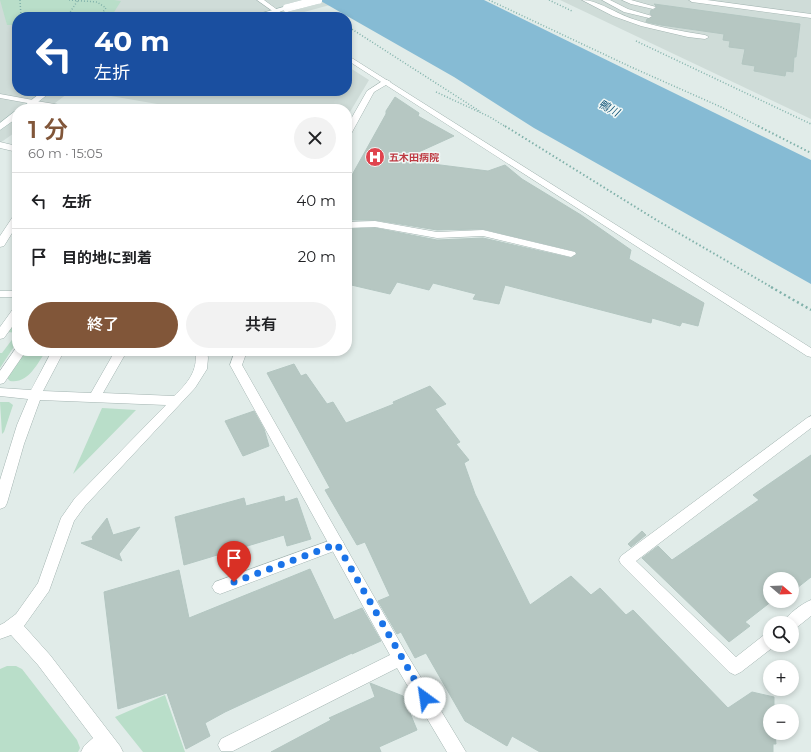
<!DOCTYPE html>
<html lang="ja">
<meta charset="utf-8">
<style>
:root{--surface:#fff;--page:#f2f2f2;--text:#202124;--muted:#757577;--line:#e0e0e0;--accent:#815639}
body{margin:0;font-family:Montserrat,"Noto Sans JP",sans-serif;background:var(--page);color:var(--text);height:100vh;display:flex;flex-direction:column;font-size:15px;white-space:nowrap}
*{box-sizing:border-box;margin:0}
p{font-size:13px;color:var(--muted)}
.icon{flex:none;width:22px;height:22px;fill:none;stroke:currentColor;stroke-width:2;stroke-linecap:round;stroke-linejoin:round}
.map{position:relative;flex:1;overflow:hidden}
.sheet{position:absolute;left:12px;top:104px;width:340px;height:252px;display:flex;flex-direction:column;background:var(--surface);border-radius:16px;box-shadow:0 2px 6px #0003}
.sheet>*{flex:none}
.top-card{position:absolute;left:12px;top:12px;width:340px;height:84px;border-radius:16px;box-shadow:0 2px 6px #0003;background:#1a4fa0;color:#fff;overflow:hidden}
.needle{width:26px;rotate:109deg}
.controls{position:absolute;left:763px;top:572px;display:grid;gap:8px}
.controls a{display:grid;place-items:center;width:36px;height:36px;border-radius:50%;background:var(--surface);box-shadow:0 2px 6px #0003;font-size:20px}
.pin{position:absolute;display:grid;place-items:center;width:34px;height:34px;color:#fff;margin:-41px -17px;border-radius:50% 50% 50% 0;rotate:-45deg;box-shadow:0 0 4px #0007}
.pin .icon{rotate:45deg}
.me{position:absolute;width:44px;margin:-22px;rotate:329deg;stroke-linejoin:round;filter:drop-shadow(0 0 3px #0008)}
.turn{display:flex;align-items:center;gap:14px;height:84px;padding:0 16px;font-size:18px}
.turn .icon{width:52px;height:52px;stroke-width:2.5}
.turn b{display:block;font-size:28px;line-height:34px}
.round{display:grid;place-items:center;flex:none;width:42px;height:42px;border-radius:21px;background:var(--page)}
.summary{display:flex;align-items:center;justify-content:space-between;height:68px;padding:0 16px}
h1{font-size:24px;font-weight:600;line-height:30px;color:var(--accent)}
.action{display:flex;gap:8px;margin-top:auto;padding:8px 16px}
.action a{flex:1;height:46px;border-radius:24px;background:var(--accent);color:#fff;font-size:16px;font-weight:600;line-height:46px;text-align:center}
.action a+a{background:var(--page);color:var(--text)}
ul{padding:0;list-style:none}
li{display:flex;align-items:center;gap:12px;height:56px;padding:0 16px;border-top:1px solid var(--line)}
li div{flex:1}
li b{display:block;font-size:15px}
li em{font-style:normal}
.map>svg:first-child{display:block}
.built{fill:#cfdcd8}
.green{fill:#b9dec9}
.water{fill:#86bbd4}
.building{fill:#b6c7c2;stroke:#b3c6c1}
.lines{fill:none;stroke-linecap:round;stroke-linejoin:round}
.service-casing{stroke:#a3b4b1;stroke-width:1}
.minor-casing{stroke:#a3b4b1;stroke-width:1}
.tertiary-casing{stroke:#a3b4b1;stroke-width:1}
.secondary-casing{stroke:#9fb8b3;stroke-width:1}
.path-far2{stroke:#80b1aa;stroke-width:1.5;stroke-dasharray:1 2;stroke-linecap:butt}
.path-far1{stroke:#80b1aa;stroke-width:2;stroke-dasharray:1.5 2.5;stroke-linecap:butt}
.path{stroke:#80b1aa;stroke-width:2.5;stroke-dasharray:2 3;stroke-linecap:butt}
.service{fill:#fff;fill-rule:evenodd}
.minor{fill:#fff;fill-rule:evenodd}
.tertiary{fill:#fff;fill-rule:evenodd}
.secondary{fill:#fff;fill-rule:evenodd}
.secondary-bridge-casing{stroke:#9fb8b3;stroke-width:8;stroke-linecap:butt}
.secondary-bridge{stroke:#fff;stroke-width:8}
.route{stroke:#1a73e8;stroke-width:7;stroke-dasharray:0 12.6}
.labels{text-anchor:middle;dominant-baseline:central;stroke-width:3;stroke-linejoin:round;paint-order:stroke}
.far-health-label{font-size:10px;font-weight:bold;fill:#be3a42;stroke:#f1f8f6;text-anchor:start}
.far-water-label{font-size:11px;font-style:italic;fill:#185a7c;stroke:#f1f8f6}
</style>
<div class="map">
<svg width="811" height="752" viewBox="0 0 811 752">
<rect width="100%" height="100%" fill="#e1ece9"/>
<path class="built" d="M0,0H348L286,17H17V91H71L47,109H17V131L0,143Z
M560,0H811V119Z
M347,66L369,80L347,117V109H186L82,91H347Z"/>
<path class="green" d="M0,0H114L121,1L111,17H17V25H7Z
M17,320V342L0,368V353H2L17,333L8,332Z
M33,351H46C37,364 28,384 10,381L7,378L23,355L30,356Z
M0,402H9L13,405L4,432L2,434Z
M102,408L136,410L73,474Z
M7,666H16L22,669L77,740L80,748L78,752H0V669Z
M165,695L185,752H143L115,717Z"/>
<path class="water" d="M319,0H484L811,160V284L534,128L454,77Z"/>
<path class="building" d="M654,4L800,24L796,57H794L793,72L786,71L785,76L754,71L755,66L742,64L745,49L729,47L730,41L723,40L724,34L661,25L646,22L647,19L653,16L650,14L651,10H654L657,7Z
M395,97L419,113L418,116L454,136L401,160L488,171L505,165L522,179L581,215L631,250L629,259L704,303L698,326L682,322L680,326L652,318L651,323L505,285L499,304L473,299L476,294L433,283L429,290L397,282L390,294L347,284V229L375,228L437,240L483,238L571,258L577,254L575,251L483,229L437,230L375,220H347V184L386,114V111Z
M294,364L301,376L306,374L327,404L333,402L346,423L394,404L393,402L430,386L446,404L435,409L460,442L456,444L469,460L464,463L475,494L530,605L571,576L591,595L600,588L626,615L633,610L728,708L752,692L774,697V711H770V733H775L776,744H773V752H540L512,736L507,746L465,721L426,653L415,658L401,632L397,634L378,601L390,596L365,542L357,545L325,490L330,488L267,373Z
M254,411L264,429L269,446L243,456L225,421Z
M811,455V577L792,592V579H770V601H772L745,622L750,626L729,642L642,558L658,546L672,560L759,500L753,495Z
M284,496L285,502L297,498L311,539L287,546L284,535L184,565L175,517L244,498L246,506Z
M107,518L113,535L140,527L119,554L122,561L81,543L93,540L92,537Z
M642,531L646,535L631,547L628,544Z
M310,569L334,620L362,608L381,641L352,654V653L225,712L205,723L210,736L186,749L167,693L118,709L104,592L179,570L189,618Z
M370,683L403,696L417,730L379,747L381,752H271L331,720L329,718L375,697Z"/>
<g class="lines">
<defs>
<path id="service" d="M582,0C598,0 617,14 633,19C656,27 681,31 705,35L709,37L705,39L688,37L641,26L613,16Z
M602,0H610L628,9L652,16L649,18L624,12Z
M622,0H631L656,7L653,9L631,4Z
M689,0H707L811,14V18L692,2Z
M30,100L73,107L77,109H59L33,104H30Z
M0,142L17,146V152L0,148Z
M17,214V225L4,246L0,247V236L14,215Z
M375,221L437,232L483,230L575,252L576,254L571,257L483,236L437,238L375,227L347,228V222Z
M0,291H17V297H0Z
M17,308V320L4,338L0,339V327L13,309Z
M16,348L17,351H26L4,383L0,384V371Z
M52,351H64L43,391L91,393L115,351H127L103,393L174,396C187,384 199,370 195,351H207L208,358L207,369L195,388L85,506L74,521L49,591L24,626L50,655L120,746L123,752H81L84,746L93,738L38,665L11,635L0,639V625L4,623L16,614L38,583L61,518L75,498L166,405L40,400L24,444L7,503L5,507L0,509V480L17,425L28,399L0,396V388L31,390Z
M337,538L342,540L344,544L342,548L220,594L215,592L212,587L215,582Z"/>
<path id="minor" d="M257,0H264L279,11L274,12Z
M384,80H387L391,82L374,92L351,134L347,137V126L367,91Z
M235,351H247L242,365L406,653L466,752H447L397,668L233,751H221L218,745L221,739L390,655L230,365Z
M811,416V428L636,561L736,657L764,635L770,633V645H776L741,672L735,675L729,672L621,564L619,560L621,556L807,418Z
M811,600V616L796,628L792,630V623H783C788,614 801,604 811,600Z"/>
<path id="tertiary" d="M274,10H278L288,17H280L274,12Z
M347,55L811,348V357L807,356L347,60Z
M0,94L33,100L37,102L33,104L0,98Z"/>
<path id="secondary" d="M287,6L289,7V9L259,17H248Z
M43,91H52L29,109H20Z
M14,112H17V118L0,130V123Z"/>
</defs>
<use href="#service" class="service-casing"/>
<use href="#minor" class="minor-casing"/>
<use href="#tertiary" class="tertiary-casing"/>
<use href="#secondary" class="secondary-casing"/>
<path class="path-far2" d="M20,0L21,17
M69,0L97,2L106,8L99,17
M489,0L631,67L721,107L760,127
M549,0L572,11
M67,17L78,0
M347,26L481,112
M636,41L811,124
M436,92L490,117L506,127"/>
<path class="path-far1" d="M505,126L658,221L773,288
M758,126L811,153"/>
<path class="path" d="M771,287L811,310"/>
<use href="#service" class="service"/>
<use href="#minor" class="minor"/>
<use href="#tertiary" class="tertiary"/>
<use href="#secondary" class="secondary"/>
<defs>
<path id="secondary-bridge" d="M287,8L318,0"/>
</defs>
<use href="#secondary-bridge" class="secondary-bridge-casing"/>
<use href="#secondary-bridge" class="secondary-bridge"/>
</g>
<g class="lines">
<path class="route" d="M234,582L337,544L425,698"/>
</g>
<defs>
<symbol id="hospital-disc" viewBox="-11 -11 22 22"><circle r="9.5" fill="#e0444e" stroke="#f1f8f6"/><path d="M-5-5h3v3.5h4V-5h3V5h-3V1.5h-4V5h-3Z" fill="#fff"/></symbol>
</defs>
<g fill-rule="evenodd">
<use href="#hospital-disc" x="364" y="146" width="22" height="22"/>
</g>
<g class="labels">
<g class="far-health-label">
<text x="389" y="157">五木田病院</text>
</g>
<g class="far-water-label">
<text transform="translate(609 108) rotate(28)">鴨川</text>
</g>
</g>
</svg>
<div class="controls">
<a><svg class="needle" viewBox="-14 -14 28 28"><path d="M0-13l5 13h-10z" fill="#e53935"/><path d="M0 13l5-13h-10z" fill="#757577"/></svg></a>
<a><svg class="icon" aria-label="search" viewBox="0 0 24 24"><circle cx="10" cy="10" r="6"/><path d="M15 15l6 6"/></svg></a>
<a>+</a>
<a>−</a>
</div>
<div class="pin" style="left:234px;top:582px;background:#d93025"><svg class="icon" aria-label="arrive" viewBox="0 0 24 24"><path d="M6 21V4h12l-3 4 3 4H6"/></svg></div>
<svg class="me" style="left:425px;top:698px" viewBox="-20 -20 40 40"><circle r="19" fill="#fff"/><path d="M0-13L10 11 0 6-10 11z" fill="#1a73e8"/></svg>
<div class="top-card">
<div class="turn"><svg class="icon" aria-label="left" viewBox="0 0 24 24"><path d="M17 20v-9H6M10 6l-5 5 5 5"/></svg><div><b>40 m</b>左折</div></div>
</div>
<section class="sheet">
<div class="summary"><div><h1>1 分</h1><p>60 m · 15:05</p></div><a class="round"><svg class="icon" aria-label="close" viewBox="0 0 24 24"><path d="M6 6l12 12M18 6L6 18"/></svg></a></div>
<ul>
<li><svg class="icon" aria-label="left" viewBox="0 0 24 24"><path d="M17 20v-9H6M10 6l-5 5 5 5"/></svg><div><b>左折</b></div><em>40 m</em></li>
<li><svg class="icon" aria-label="arrive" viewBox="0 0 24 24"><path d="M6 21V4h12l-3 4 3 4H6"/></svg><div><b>目的地に到着</b></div><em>20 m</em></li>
</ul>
<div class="action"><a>終了</a><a>共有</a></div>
</section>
</div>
